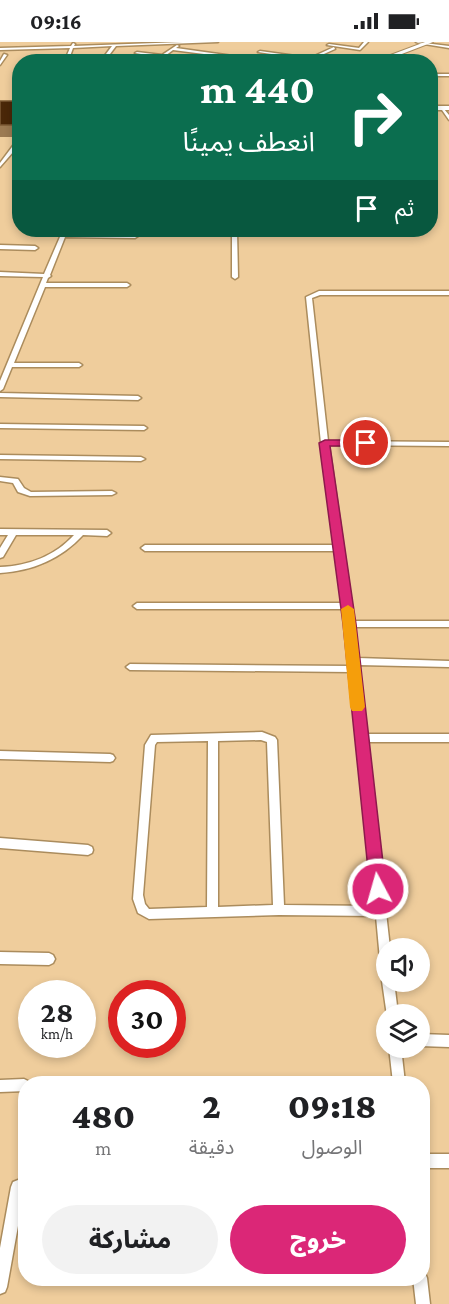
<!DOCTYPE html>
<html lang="ar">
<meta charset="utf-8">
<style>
:root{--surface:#fff;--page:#f2f2f2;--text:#202124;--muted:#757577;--accent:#db2777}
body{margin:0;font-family:"Crimson Pro","Noto Sans Arabic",serif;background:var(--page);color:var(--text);direction:rtl;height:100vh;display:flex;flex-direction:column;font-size:22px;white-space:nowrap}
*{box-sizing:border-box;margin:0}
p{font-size:20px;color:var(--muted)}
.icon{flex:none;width:33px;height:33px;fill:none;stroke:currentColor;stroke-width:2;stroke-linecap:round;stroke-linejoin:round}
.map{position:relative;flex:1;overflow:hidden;direction:ltr}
.details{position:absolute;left:18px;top:1034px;width:412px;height:210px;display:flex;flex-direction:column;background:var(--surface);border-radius:24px;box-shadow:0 3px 9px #0003;direction:rtl}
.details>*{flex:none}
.top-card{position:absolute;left:12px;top:12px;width:426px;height:183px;border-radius:24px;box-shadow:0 3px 9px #0003;direction:rtl;background:#0b6e4f;color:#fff;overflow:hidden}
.controls{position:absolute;left:376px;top:896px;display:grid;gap:12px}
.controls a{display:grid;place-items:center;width:54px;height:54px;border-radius:50%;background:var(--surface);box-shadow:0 3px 9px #0003;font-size:30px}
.speed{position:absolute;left:18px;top:938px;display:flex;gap:12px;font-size:30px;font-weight:700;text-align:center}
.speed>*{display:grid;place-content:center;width:78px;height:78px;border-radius:50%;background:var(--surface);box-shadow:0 3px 9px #0003;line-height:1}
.speed small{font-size:15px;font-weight:400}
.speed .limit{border:9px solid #d22;background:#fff;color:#111}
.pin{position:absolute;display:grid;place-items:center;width:51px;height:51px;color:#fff;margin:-26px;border:3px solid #fff;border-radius:50%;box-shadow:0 2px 6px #0007}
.me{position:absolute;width:66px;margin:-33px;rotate:354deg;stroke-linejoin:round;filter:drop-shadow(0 0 4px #0008)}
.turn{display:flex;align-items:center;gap:21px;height:126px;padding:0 24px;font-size:27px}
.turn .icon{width:78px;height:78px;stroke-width:2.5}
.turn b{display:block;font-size:42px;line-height:51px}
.then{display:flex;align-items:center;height:57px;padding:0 24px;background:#0003;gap:12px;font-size:22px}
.eta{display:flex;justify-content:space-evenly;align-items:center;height:102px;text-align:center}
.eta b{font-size:36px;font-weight:800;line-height:42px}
.action{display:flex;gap:12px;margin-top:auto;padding:12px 24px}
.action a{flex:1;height:69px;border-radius:36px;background:var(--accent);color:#fff;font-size:24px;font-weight:800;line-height:69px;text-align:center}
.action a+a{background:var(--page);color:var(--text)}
.status{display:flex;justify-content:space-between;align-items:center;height:42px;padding:0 30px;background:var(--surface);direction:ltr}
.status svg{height:16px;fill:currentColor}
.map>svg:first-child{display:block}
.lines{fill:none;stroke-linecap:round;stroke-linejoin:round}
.minor-casing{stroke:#ab8c5d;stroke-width:3}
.primary-casing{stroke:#ab8c5d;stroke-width:2}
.trunk-casing{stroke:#ab8c5d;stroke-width:3}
.minor{fill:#fff;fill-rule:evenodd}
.primary{fill:#fff;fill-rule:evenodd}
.trunk{fill:#fff;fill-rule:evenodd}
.wall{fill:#9c7a52}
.building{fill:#4a2708;stroke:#7c5934;stroke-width:1.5}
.route{fill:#db2777;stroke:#8e194d;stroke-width:1.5}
.slow{fill:#f59e0b}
</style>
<div class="status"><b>09:16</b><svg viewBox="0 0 49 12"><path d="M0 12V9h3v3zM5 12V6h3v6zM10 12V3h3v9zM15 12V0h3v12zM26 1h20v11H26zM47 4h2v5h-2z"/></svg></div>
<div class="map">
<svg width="449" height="1262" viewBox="0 0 449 1262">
<rect width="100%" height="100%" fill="#efcd9c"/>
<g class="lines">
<defs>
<path id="minor" d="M183,0H218L116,4L104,20H100L112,4L73,6L68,20H64L70,6L0,8V6L71,4L73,1L75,2L74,4Z
M364,0H368L360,8L327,3L329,2L359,6Z
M416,0L449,4V6L418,1Z
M177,3L179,4L176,6L240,15L235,20H230L235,16L173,8L157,20H152L159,15L135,11L137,10L162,13Z
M334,5L335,7L315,16L338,20H324L258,10L260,9L310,16Z
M4,12L7,13L0,23V19Z
M249,15L278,19L280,20L248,17Z
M430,32H449V34H430Z
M444,67L449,73V78L442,68Z
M18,97L20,102L0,125V121Z
M63,188H67L66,191L135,192L138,194L135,196L65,195L50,233L51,234L48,236L46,241H127L130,243L127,245H45L14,321H79L82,323L79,325H12L3,347L0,349V339L43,235L0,234V230L44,232Z
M232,188H237L238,235L235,237L232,235Z
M0,203L35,204L38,206L35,208L0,207Z
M319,249H449V253H320L312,256L328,399L449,400V404L329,403L354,579H449V585H355L358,616L449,619V625L359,623L367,692H449V700H367L390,906H387V939H394L398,972H387V974L382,939L386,934L383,933L381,929L376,874L279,873L149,877L138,871L133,857L145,703L151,693L262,690L275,695L277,698L284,863L375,864L358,699L356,696L351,630L130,628L126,625L130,622L350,624L348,619L349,616L344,567H137L133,564L137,561H343L336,509H145L141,506L145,503H335L321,401L306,255ZM261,698L267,700L273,863L218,865V699ZM208,699L207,865L149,867L145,862L143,853L155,703L157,700Z
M0,351L138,354L141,356L138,358L0,355Z
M0,382L144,384L147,386L144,388L0,386Z
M0,413L141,415L145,417L141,419L0,417Z
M0,435L18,437L24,446L31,450L112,449L116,451L112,453L30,454L18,450L13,441L0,439Z
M0,487L107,488L111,491L107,494L83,493C61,517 32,529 0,531V525C28,524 55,514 74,493H16L3,515L0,516V506L8,493H0Z
M0,709L110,712L113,713L115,716L113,719L110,720L0,717Z
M0,796L88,803L92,805L93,808L92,811L88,813L0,806Z
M0,910L49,911L53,913L55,917L53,921L49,923L0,922Z
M420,992L449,993V1005L420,1004Z
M389,1005H401L405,1041H393Z
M24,1037L28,1039L29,1041H26V1049L0,1050V1038Z
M423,1112H449V1126H423Z
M18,1138L23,1140L25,1145L7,1245L5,1250L0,1252V1206L11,1145L13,1140Z
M423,1230L425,1231L427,1236L430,1262H416L413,1236H423Z"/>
<path id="primary" d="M425,0H433L381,20H372Z"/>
<path id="trunk" d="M430,64H449V68H430Z"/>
</defs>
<use href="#minor" class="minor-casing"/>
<use href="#primary" class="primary-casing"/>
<use href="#trunk" class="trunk-casing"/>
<use href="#minor" class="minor"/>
<use href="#primary" class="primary"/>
<use href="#trunk" class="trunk"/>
</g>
<path class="wall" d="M0,59H20V95H0Z"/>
<path class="building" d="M0,59H20V83H0Z"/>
<path class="route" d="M366,398L370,399V404H330L356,582L386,847L384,853L378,855L372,853L370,847L343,582L319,401L325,398Z"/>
<path class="slow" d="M348,563L354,567L365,665L362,669H352L350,665L341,567Z"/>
</svg>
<div class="controls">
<a><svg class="icon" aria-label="sound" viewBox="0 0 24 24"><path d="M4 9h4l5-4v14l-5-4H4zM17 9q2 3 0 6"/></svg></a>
<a><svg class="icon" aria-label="layers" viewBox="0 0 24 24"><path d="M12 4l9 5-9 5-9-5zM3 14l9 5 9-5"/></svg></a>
</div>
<div class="speed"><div>28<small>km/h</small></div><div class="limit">30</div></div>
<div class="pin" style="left:366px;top:401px;background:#d93025"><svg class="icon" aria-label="arrive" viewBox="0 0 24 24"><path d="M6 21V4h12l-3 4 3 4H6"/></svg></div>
<svg class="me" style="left:378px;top:847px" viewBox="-20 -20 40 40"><circle r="17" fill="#db2777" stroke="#fff" stroke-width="3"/><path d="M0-11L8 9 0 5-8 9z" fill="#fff"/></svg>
<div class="top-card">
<div class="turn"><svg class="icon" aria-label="right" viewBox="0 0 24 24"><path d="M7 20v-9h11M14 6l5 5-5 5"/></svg><div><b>440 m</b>انعطف يمينًا</div></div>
<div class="then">ثم<svg class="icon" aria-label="arrive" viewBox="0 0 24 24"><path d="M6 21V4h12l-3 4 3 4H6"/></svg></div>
</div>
<section class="details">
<div class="eta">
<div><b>09:18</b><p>الوصول</p></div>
<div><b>2</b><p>دقيقة</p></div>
<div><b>480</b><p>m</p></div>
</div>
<div class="action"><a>خروج</a><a>مشاركة</a></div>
</section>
</div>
